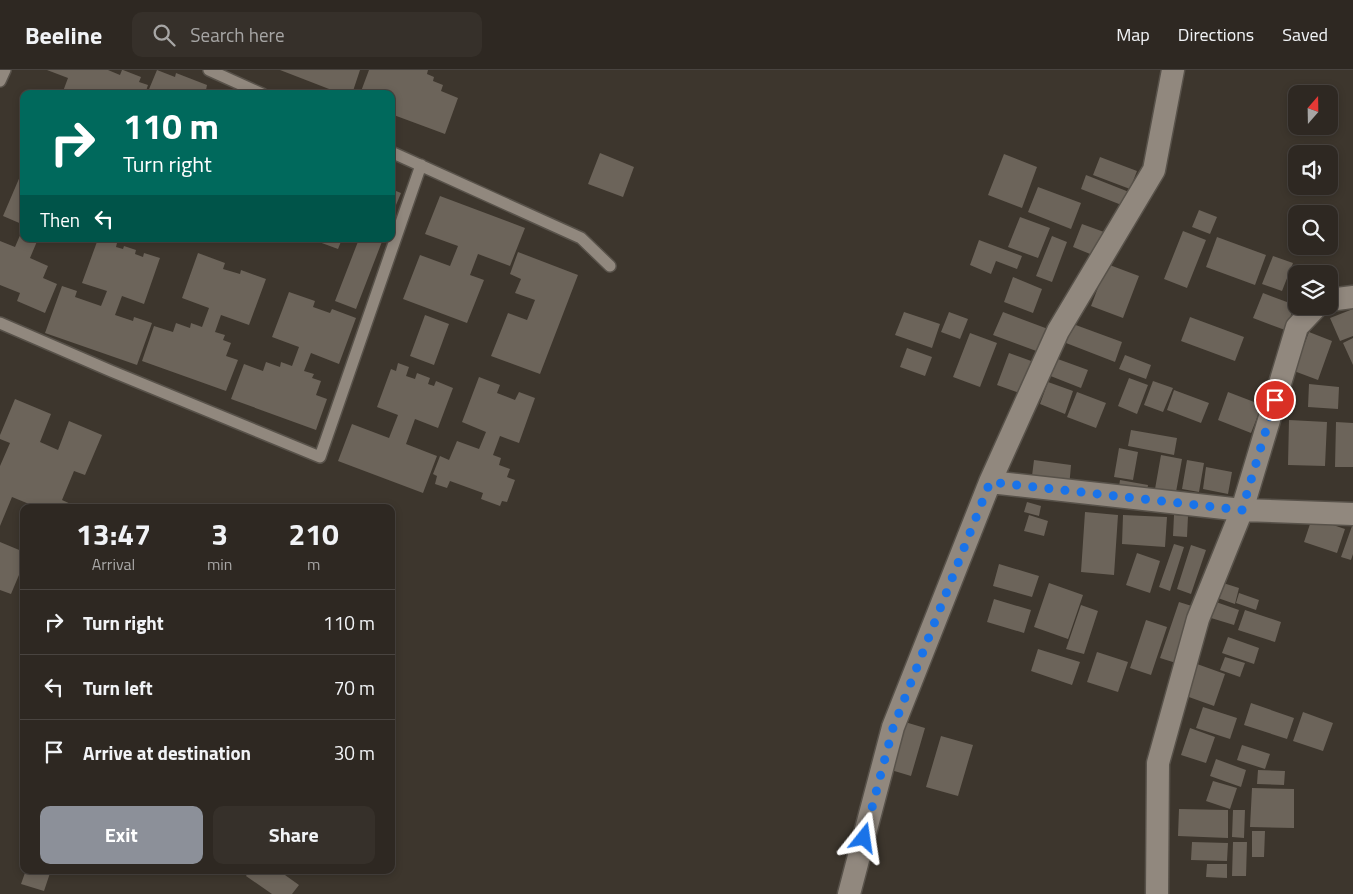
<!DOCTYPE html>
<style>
:root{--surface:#2e2822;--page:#36302a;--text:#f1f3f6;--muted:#a7a6a5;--line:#494440;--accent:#8c9099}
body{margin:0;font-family:"Titillium Web",sans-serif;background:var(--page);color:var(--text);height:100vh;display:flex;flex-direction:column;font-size:19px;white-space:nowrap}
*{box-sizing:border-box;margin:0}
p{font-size:16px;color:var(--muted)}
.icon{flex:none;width:28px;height:28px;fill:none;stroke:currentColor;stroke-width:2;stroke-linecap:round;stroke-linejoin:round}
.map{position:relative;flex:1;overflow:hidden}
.sheet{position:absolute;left:20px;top:434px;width:375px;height:370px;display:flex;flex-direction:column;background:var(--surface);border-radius:10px;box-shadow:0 2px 8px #0003,0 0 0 1px var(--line)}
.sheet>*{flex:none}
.guide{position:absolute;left:20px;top:20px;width:375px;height:152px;border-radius:10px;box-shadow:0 2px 8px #0003,0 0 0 1px var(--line);background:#00695c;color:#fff;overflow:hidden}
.needle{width:32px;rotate:20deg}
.fabs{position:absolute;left:1288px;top:15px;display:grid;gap:10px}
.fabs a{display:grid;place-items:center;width:50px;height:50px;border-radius:10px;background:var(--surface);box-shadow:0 2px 8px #0003,0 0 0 1px var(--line);font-size:25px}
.pin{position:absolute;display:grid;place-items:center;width:42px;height:42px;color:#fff;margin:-21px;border:2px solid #fff;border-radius:50%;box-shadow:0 1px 5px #0007}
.me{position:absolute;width:55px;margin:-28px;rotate:15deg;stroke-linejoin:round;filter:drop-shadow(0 0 4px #0008)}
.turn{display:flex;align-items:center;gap:18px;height:105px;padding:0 20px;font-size:22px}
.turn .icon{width:65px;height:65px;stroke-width:2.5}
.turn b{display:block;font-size:35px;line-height:42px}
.then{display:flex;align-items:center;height:48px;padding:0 20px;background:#0003;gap:10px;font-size:19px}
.eta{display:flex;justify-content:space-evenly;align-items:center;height:85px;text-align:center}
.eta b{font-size:30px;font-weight:700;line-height:35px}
.cta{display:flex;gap:10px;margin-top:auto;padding:10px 20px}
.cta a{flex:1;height:58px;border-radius:10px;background:var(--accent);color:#fff;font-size:20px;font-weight:700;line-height:58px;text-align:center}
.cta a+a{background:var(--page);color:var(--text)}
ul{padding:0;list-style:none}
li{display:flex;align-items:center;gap:15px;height:65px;padding:0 20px;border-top:1px solid var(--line)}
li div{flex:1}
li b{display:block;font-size:19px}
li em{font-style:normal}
header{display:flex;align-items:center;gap:30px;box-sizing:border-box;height:70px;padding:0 25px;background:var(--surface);border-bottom:1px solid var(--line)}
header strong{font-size:24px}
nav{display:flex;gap:28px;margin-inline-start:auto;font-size:18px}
.search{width:350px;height:45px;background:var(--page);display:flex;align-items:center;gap:12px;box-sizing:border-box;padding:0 18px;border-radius:10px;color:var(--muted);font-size:19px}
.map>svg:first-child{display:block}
.building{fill:#6c645a}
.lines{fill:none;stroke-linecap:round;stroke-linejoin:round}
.lane-casing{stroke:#58524a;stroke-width:14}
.street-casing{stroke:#58524a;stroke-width:25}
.lane{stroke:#91887e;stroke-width:11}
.street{stroke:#91887e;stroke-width:22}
.route{stroke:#1a73e8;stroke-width:9;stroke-dasharray:0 16.2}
</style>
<header>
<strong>Beeline</strong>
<div class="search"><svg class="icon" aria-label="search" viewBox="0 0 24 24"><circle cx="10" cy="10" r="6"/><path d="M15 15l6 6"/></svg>Search here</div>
<nav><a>Map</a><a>Directions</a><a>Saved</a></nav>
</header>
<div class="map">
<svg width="1353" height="824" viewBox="0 0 1353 824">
<rect width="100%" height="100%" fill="#3d362d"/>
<path class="building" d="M47,0H108L120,5L122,0H123L141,7L139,12L148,15L145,24H62L68,8Z
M157,0L175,7L176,3L207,15L206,20L216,24H147Z
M280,0H360L352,24H342Z
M369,0H428L427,4L434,7L433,11L443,15L441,21L458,28L445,64L391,44V24H360Z
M600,83L634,97L623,127L588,114Z
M1004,84L1037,97L1022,138L988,125Z
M1100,87L1137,101L1130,119L1093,105Z
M21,104L24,106V155L3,146Z
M1086,105L1129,122L1124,136L1081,119Z
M1038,117L1081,133L1071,159L1028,142Z
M391,119L401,123L391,147Z
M440,126L525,158L510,196L478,184L470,205L484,210L467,253L403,229L420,185L450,196L458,176L425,164Z
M1199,140L1217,147L1210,164L1192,157Z
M1020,147L1050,158L1038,188L1008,177Z
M1082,154L1104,162L1095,186L1073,177Z
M24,156V169H38L30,188L48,196L43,208L57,214L45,243L17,231L20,223L0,215V171L15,177Z
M1183,161L1206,170L1187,218L1164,209Z
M1052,166L1067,172L1052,212L1036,206Z
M1217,167L1266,185L1255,215L1206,197Z
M98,169H105L117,173L116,177L123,179L124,176L136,180L135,184L143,187L144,183L160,188L144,234L122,226L115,245L133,251L134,247L152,253L137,295L45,263L62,216L77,221L75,227L101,236L107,221L82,213Z
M311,169H342L338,179Z
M359,169H383L356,239L335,231Z
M979,170L1022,186L1017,199L996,191L991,204L970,195Z
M518,182L578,205L540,304L491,286L508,243L527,250L535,230L515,223L521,209L510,204Z
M198,183L225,193L223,199L240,204L241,200L266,209L249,255L221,245L215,262L225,265L223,270L231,273L226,286L238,290L226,321L142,291L154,256L173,262L176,253L190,258L191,253L202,257L209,238L182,228Z
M1273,186L1293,193L1282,221L1262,214Z
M1107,194L1139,206L1123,248L1091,236Z
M1013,207L1042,219L1033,243L1004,232Z
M289,222L315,231L313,237L330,243L332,239L356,248L339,294L311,283L304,301L314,304L312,308L321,311L316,325L327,329L316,360L231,329L244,294L263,301L266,292L280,297L281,292L292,296L299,277L272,267Z
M1263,223L1295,235L1285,260L1253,248Z
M1353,239V266L1340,271L1330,248Z
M904,242L940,254L932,278L895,265Z
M949,242L968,249L960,269L941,262Z
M1003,242L1048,259L1039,282L993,265Z
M425,245L449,254L434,295L410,286Z
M1190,247L1244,267L1235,291L1181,271Z
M1073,254L1122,272L1115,292L1066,273Z
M1309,262L1332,271L1318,310L1294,301Z
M970,263L997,273L980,317L953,307Z
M1353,268V295L1343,273Z
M907,278L932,287L925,306L900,297Z
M1009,283L1034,292L1022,324L997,315Z
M1125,285L1151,295L1146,309L1119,299Z
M1055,288L1088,300L1081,318L1048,305Z
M398,293L409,297L406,306L415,309L417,303L430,308L428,314L434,316L436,311L453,318L438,358L415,349L406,374L437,386L423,423L338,391L352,354L389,368L398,345L377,337L391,299L396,301Z
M479,307L500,315L497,323L515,330L519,322L535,328L519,373L500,366L493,385L501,388L499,395L510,399L507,407L515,410L507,432L502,431L500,436L481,429L483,423L450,411L447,418L435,414L437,406L433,404L440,386L449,390L457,371L479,379L486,362L462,352Z
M1129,308L1148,315L1137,344L1118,336Z
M1153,311L1173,318L1163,342L1144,335Z
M1048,312L1073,321L1065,344L1040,334Z
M1309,314L1339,317L1338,339L1308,337Z
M1174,320L1209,333L1201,353L1167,340Z
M1077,322L1106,333L1096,358L1067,347Z
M1228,322L1262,335L1251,363L1218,350Z
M15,329L51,344L40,372L58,380L69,351L102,365L85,405L74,401L62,430L73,435L72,438H33L34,436L12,427L0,456V396L10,373L0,369V365Z
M1289,350L1327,352L1325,396L1288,395Z
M1336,352L1353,353V397H1335Z
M1131,360L1177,368L1174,385L1128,376Z
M1119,378L1138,382L1133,410L1114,407Z
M1161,385L1182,389L1176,422L1155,419Z
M1034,390L1071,395L1069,418L1031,414Z
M1187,390L1204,393L1199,422L1182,419Z
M1206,397L1232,402L1228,424L1203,419Z
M1120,410L1148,415L1146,427L1118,423Z
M1027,432L1041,436L1039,446L1024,442Z
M1085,442L1118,445L1114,505L1081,502Z
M1029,445L1048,451L1044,466L1024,461Z
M1123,445L1167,447L1165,477L1122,474Z
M1174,445L1188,446L1187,467L1173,466Z
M1312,448L1345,459L1337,483L1304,472Z
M1352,456H1353V484L1351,490L1341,487Z
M0,472L24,482V493L11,524L0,520Z
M1174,474L1184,477L1170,521L1159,517Z
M1191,475L1206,480L1191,524L1177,519Z
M1137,483L1160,491L1150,523L1126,515Z
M999,494L1039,506L1032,527L993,516Z
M1220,512L1239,518L1235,534L1215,527Z
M1049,513L1083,525L1068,569L1034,557Z
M1239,523L1259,530L1256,540L1236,533Z
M994,529L1031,540L1024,563L987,552Z
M1179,532L1195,537L1176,593L1160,588Z
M1216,532L1239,540L1234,555L1211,548Z
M1081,535L1098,541L1084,584L1066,579Z
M1245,540L1281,552L1275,572L1238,560Z
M1146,550L1167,557L1151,605L1130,598Z
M1228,567L1259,578L1254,594L1222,583Z
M1038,579L1080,592L1072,615L1031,601Z
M1097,582L1128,592L1118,622L1087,612Z
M1225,587L1245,593L1240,607L1220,600Z
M1197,594L1225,604L1214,636L1186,626Z
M1251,633L1294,648L1287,669L1244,655Z
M1203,637L1237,648L1230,669L1196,658Z
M1303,642L1333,653L1323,681L1293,671Z
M905,652L925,658L911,706L891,700Z
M1190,658L1215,667L1206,693L1181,685Z
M941,666L973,675L958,726L926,717Z
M1242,675L1270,684L1265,699L1237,690Z
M1216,689L1246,700L1241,717L1210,706Z
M1258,700L1285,701L1284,715L1257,714Z
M1213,711L1237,718L1230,739L1206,731Z
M1252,718L1294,719V758L1250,757Z
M1179,739L1228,740V768L1178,766Z
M1233,740H1245L1244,768L1232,767Z
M1252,761H1265L1264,787H1252Z
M1192,772L1228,773L1227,791L1191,790Z
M1233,772H1247L1246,806H1232Z
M1207,794H1227V808L1206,807Z
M26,800H51L44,821L21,814Z
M250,800H278L299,815L292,824H272L246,806Z"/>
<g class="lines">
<defs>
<path id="lane" d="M209,0L262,24
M0,11L5,0
M391,82L581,168L610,196
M0,253L111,301L320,387L421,95"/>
<path id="street" d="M1329,230L1353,227
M990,412L1242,440L1353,444
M849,824L893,657L990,412L1058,261L1154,100L1173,0
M1157,824L1158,693L1198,549L1242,440L1297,257L1317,236"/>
</defs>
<use href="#lane" class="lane-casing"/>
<use href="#street" class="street-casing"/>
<use href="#lane" class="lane"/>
<use href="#street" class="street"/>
</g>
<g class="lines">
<path class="route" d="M864,768L893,658L990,412L1242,440L1275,330"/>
</g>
</svg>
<div class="fabs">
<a><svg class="needle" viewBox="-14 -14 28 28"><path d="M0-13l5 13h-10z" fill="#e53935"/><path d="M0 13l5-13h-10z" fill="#a7a6a5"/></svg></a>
<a><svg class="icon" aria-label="sound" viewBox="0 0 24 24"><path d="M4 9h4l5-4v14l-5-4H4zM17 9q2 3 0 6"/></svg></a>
<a><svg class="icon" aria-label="search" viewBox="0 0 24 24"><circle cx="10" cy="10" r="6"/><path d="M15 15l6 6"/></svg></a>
<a><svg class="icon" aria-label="layers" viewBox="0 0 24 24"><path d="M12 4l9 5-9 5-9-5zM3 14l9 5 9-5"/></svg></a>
</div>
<div class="pin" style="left:1275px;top:330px;background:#d93025"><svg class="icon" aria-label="arrive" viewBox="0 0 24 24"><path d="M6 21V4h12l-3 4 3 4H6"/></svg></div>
<svg class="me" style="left:864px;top:768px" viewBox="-20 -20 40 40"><path d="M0-17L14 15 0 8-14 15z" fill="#1a73e8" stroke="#fff" stroke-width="4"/></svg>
<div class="guide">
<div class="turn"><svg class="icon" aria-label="right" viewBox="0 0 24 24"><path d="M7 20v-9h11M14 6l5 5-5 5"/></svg><div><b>110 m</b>Turn right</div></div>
<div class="then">Then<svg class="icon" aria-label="left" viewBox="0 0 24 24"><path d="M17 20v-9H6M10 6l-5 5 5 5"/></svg></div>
</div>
<section class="sheet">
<div class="eta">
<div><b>13:47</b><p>Arrival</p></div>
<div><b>3</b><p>min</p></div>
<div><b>210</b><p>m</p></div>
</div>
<ul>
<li><svg class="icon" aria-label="right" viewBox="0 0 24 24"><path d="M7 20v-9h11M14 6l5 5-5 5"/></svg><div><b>Turn right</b></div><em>110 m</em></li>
<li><svg class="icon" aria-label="left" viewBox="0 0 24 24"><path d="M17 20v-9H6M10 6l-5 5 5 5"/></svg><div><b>Turn left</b></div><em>70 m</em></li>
<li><svg class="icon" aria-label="arrive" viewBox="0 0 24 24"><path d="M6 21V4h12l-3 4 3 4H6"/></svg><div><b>Arrive at destination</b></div><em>30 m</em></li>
</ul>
<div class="cta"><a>Exit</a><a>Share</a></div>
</section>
</div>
